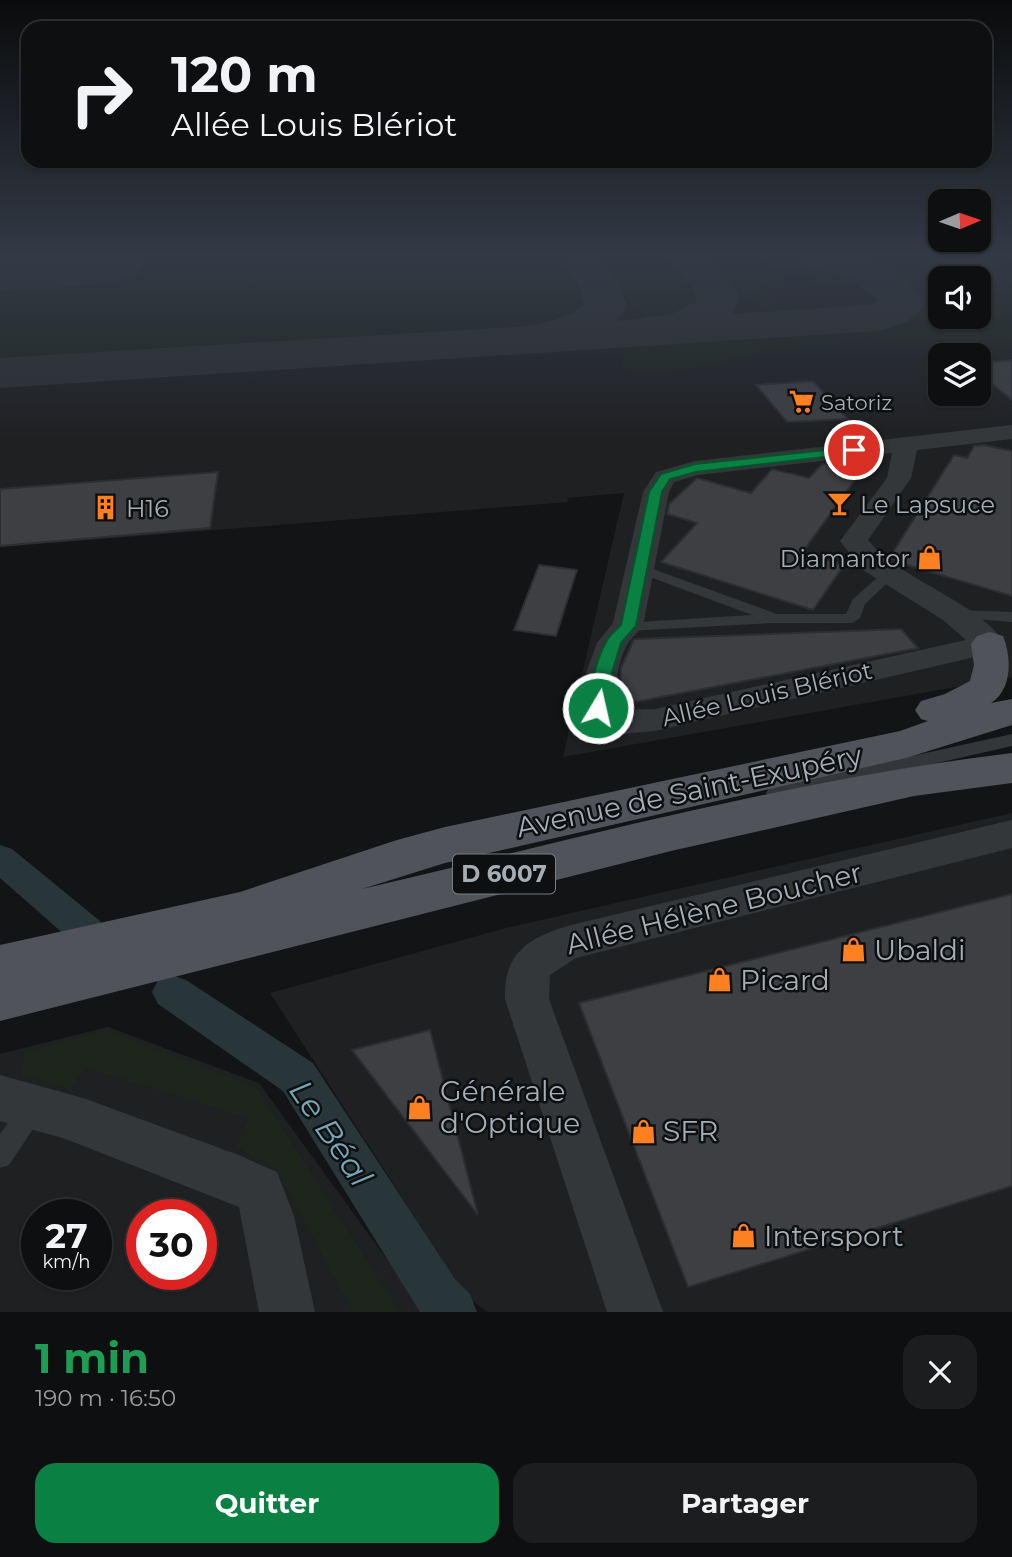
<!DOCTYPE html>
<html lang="fr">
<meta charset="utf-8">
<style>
:root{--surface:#0e0f10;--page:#1c1d1e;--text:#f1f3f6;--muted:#9b9c9f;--line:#2e2f30;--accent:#0b8043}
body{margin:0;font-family:Montserrat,sans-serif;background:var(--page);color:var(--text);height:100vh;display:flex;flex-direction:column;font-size:26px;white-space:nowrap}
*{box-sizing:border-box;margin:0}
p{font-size:23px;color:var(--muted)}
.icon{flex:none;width:38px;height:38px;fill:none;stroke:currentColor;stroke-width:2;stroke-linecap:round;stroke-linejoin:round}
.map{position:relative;height:1312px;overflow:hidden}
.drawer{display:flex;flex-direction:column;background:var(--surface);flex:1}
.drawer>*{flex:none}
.top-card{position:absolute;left:21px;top:21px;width:971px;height:147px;border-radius:21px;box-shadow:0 2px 5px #0004,0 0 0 2px var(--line);background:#0e0f10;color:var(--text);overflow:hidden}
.needle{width:46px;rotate:88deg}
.fabs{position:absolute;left:928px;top:189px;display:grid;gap:14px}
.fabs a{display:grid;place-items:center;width:63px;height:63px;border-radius:14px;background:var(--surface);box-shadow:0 2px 5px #0004,0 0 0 2px var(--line);font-size:35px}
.speed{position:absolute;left:21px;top:1199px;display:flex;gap:14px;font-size:35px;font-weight:700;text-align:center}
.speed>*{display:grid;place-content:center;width:91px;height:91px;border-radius:50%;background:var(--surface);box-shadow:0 2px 5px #0004,0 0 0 2px var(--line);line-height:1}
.speed small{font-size:18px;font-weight:400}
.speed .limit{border:10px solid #d22;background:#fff;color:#111}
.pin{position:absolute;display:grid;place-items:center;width:60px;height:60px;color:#fff;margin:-30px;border:4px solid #fff;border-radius:50%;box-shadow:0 2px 7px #0007}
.me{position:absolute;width:77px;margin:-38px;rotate:9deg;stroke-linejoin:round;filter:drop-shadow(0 0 5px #0008)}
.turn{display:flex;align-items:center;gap:24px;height:147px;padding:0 35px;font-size:32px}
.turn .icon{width:91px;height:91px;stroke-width:2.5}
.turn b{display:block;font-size:49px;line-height:60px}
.round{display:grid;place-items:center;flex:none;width:74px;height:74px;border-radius:21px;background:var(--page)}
.overview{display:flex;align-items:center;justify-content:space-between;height:119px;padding:0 35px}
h1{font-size:42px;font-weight:700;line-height:52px;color:#1e9e55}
.button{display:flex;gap:14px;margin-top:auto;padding:14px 35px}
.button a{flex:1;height:80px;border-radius:21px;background:var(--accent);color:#fff;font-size:28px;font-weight:700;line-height:80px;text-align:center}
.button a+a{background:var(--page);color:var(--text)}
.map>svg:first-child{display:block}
.built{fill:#1f2022;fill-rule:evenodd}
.green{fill:#1e251d;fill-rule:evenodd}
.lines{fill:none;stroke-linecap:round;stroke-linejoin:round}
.canal{fill:#28363a;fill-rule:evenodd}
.taxiway{fill:#2d3032;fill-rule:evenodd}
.runway{fill:#2d3032;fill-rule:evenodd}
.building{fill:#3d3f43;stroke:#2d2e31;stroke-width:2}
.service{fill:#34373a;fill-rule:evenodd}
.minor{fill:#34373a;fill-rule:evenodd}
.primary{fill:#50545a;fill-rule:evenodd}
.route{fill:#0b8043;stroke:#07532c;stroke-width:2}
.labels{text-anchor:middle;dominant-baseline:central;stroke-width:5;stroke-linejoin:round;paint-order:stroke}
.far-poi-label{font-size:21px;fill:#a4aeb7;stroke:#0e0f10;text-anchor:start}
.shield{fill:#0e0f10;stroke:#777e85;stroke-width:2}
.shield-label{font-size:23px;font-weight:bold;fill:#a4aeb7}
.poi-label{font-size:24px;fill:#a4aeb7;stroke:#0e0f10;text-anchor:start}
.street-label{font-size:24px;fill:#a4aeb7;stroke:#0e0f10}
.near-street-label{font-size:28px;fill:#a4aeb7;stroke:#0e0f10}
.near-poi-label{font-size:28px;fill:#a4aeb7;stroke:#0e0f10;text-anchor:start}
.near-water-label{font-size:32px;font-style:italic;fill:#77a7b5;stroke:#0e0f10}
</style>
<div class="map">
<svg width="1012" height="1312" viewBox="0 0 1012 1312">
<rect width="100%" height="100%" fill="#131415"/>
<path class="built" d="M0,256H1012V677L563,757L624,493L567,498L568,502L0,547ZM940,278H978V317H940ZM940,355H978V394H940Z
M1012,813V1312H487L465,1295L270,993L506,928Z
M108,1027L259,1083L425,1312H0V1054ZM37,1214H96V1274H37ZM142,1214H201V1274H142Z"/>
<path class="green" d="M394,256H555C573,268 582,280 588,301C572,325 551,327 524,332L0,365V276Z
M603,256H666L688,275L701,293L698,307C641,338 631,303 602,260Z
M706,256H786L775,265L773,273L786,287L764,289L779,305L801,304V309C768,333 727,278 706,256Z
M834,256H1012V341L878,340L865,336L859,327L902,321L922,311C914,276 865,262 834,256ZM978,278V317H940V278Z
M824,265L844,270L865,283L819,286L808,277L807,271L811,267Z
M817,329L837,333L849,339L841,344C817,346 792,345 769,350C718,362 678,378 623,370V341Z
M107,1030L257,1088L400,1312H353L276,1169L236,1147L249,1118L87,1068L69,1089L21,1075L24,1052Z"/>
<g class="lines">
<path class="canal" d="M0,845L12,849L100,921L106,932L100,943L87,947L74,943L0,878Z
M172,975L186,980L313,1063L455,1279L470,1294L477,1312H420L283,1091L158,1004L152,992L158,980Z"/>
<path class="taxiway" d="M560,256H599L618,283L627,305L617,321L672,314L697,301L694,289L668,256H708L729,277L740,299L731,314L869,305L879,301L848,277L801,264L796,256C850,256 890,251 924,301C920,321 894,327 877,331L0,388V358L531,326C551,321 568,318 584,304L578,283Z"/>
<path class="runway" d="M0,256H149L135,276L101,285L0,290Z"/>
</g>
<path class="building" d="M1012,360V400L978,373V363Z
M813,381L848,419L787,422L756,385Z
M984,445L1012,451V596L897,562L890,557L954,455L967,458L974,446Z
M823,463L860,473L802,553L844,565L813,610L661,562L697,523L667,514L669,504L697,478L751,493L772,469L809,478Z
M218,472L210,528L0,546V489Z
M539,565L577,570L556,636L514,630Z
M901,629L918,648L619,705L621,668L634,639Z
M1012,894V1186L688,1287L579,1003Z
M430,1030L478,1215L352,1050Z"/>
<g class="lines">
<path class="service" d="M639,564L777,614H846L853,599L885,571L890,570L897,574L865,604L860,618L852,623H772L628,631L620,626L623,623L752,615L634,571L632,568Z
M956,610L1012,612V622L951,617L949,614Z
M1012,734V746L775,800L769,798L766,793L769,788L775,786Z
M32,1097L41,1101L44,1109L41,1117L9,1165L0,1168V1134L23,1101Z"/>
<path class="minor" d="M1012,425V439L917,450L911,478L868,540C904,583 975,599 1006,644L1001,651L655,731L623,734L591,726L586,718L582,700L587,670L597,643L613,623L643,492L656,472L695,461ZM892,453L887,478L840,541L863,570L943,620L966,640L655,709L617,710C614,689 617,662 628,643C632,637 639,632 643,626L669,492L674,482L698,475Z
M1012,820V848L576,958L550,975L549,999L663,1312H607L505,999C504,953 527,939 567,926Z
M0,1075L83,1098L236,1154L277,1172L294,1216L315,1312H259L239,1207L63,1138L0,1121Z"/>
<path class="primary" d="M990,632L1003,636C1012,658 1012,690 991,703L1012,699V725L906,758L445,863L362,889C577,839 793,779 1012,753V783L914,796L671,851L0,1021V945L240,892L397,840L445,827L900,731L928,721L921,719L915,710L921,701L945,694L970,681L974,665L971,644L977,636Z"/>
</g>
<linearGradient id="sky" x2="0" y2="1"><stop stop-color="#0a0b0c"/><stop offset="0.58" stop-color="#333a46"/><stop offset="1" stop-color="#333a46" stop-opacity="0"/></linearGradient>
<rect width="1012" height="440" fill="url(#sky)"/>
<path class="route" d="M854,447L860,450L859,453L696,472L670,479L662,492L636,626L621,643L608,686L604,712H592C585,698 598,656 606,642C609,635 616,630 621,625L649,492L661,474L695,464Z"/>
<defs>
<symbol id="supermarket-bare" viewBox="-9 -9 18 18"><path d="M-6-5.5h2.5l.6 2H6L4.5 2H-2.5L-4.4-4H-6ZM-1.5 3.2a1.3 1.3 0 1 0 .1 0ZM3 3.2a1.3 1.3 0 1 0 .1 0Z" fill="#ff8021" stroke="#0e0f10" stroke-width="2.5" paint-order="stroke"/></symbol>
<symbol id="bar-bare" viewBox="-9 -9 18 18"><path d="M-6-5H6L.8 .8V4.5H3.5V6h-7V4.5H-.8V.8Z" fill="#ff8021" stroke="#0e0f10" stroke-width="2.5" paint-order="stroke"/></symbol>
<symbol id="building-bare" viewBox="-9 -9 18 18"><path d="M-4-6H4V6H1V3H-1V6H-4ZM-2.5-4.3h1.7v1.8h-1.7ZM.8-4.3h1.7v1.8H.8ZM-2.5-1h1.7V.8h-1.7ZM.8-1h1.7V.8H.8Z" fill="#ff8021" stroke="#0e0f10" stroke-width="2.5" paint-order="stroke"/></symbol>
<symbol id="shop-bare" viewBox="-9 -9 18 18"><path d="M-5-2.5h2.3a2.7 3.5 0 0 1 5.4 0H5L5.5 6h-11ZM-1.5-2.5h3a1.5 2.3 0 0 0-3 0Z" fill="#ff8021" stroke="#0e0f10" stroke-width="2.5" paint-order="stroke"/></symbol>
</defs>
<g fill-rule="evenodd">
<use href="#supermarket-bare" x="784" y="384" width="35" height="35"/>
<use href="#bar-bare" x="822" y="486" width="35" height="35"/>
<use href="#building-bare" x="88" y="490" width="35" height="35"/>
<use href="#shop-bare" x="912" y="540" width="35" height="35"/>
<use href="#shop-bare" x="836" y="932" width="35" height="35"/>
<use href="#shop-bare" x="702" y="962" width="35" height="35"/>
<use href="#shop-bare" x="402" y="1090" width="35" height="35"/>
<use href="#shop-bare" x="626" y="1114" width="35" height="35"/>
<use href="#shop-bare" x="726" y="1218" width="35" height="35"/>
</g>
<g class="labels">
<g class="far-poi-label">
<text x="821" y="402">Satoriz</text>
</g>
<rect class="shield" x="453" y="854.5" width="102" height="39" rx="5"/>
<g class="shield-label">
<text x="504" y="874">D 6007</text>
</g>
<g class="poi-label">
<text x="860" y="504">Le Lapsuce</text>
<text x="126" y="508">H16</text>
<text x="910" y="558" text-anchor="end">Diamantor</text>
</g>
<g class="street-label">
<text transform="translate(767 694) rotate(-13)">Allée Louis Blériot</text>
</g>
<g class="near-street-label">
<text transform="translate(689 791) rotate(-12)">Avenue de Saint-Exupéry</text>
<text transform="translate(714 908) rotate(-14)">Allée Hélène Boucher</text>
</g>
<g class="near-poi-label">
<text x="874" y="950">Ubaldi</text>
<text x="740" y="980">Picard</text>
<text x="440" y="1091">Générale<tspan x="440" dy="32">d'Optique</tspan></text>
<text x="663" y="1131">SFR</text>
<text x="764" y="1236">Intersport</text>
</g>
<g class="near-water-label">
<text transform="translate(331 1133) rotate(56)">Le Béal</text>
</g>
</g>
</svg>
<div class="fabs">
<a><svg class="needle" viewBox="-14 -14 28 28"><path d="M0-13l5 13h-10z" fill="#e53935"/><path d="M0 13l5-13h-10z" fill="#9b9c9f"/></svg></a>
<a><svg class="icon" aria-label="sound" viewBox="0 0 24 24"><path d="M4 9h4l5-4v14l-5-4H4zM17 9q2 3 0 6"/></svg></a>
<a><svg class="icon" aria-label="layers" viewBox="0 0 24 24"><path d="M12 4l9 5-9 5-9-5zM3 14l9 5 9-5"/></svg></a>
</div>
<div class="speed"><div>27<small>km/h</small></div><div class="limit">30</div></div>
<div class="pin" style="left:854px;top:450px;background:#d93025"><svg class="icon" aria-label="arrive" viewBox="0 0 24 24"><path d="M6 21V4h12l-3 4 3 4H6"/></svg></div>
<svg class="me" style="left:598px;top:708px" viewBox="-20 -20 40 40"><circle r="17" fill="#0b8043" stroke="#fff" stroke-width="3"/><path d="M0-11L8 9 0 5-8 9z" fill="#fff"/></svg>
<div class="top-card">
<div class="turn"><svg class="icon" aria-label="right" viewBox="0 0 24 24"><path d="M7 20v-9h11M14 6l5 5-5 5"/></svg><div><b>120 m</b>Allée Louis Blériot</div></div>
</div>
</div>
<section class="drawer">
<div class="overview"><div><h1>1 min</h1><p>190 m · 16:50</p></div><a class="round"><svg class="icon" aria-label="close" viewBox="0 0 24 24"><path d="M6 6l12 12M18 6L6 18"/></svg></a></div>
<div class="button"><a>Quitter</a><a>Partager</a></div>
</section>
